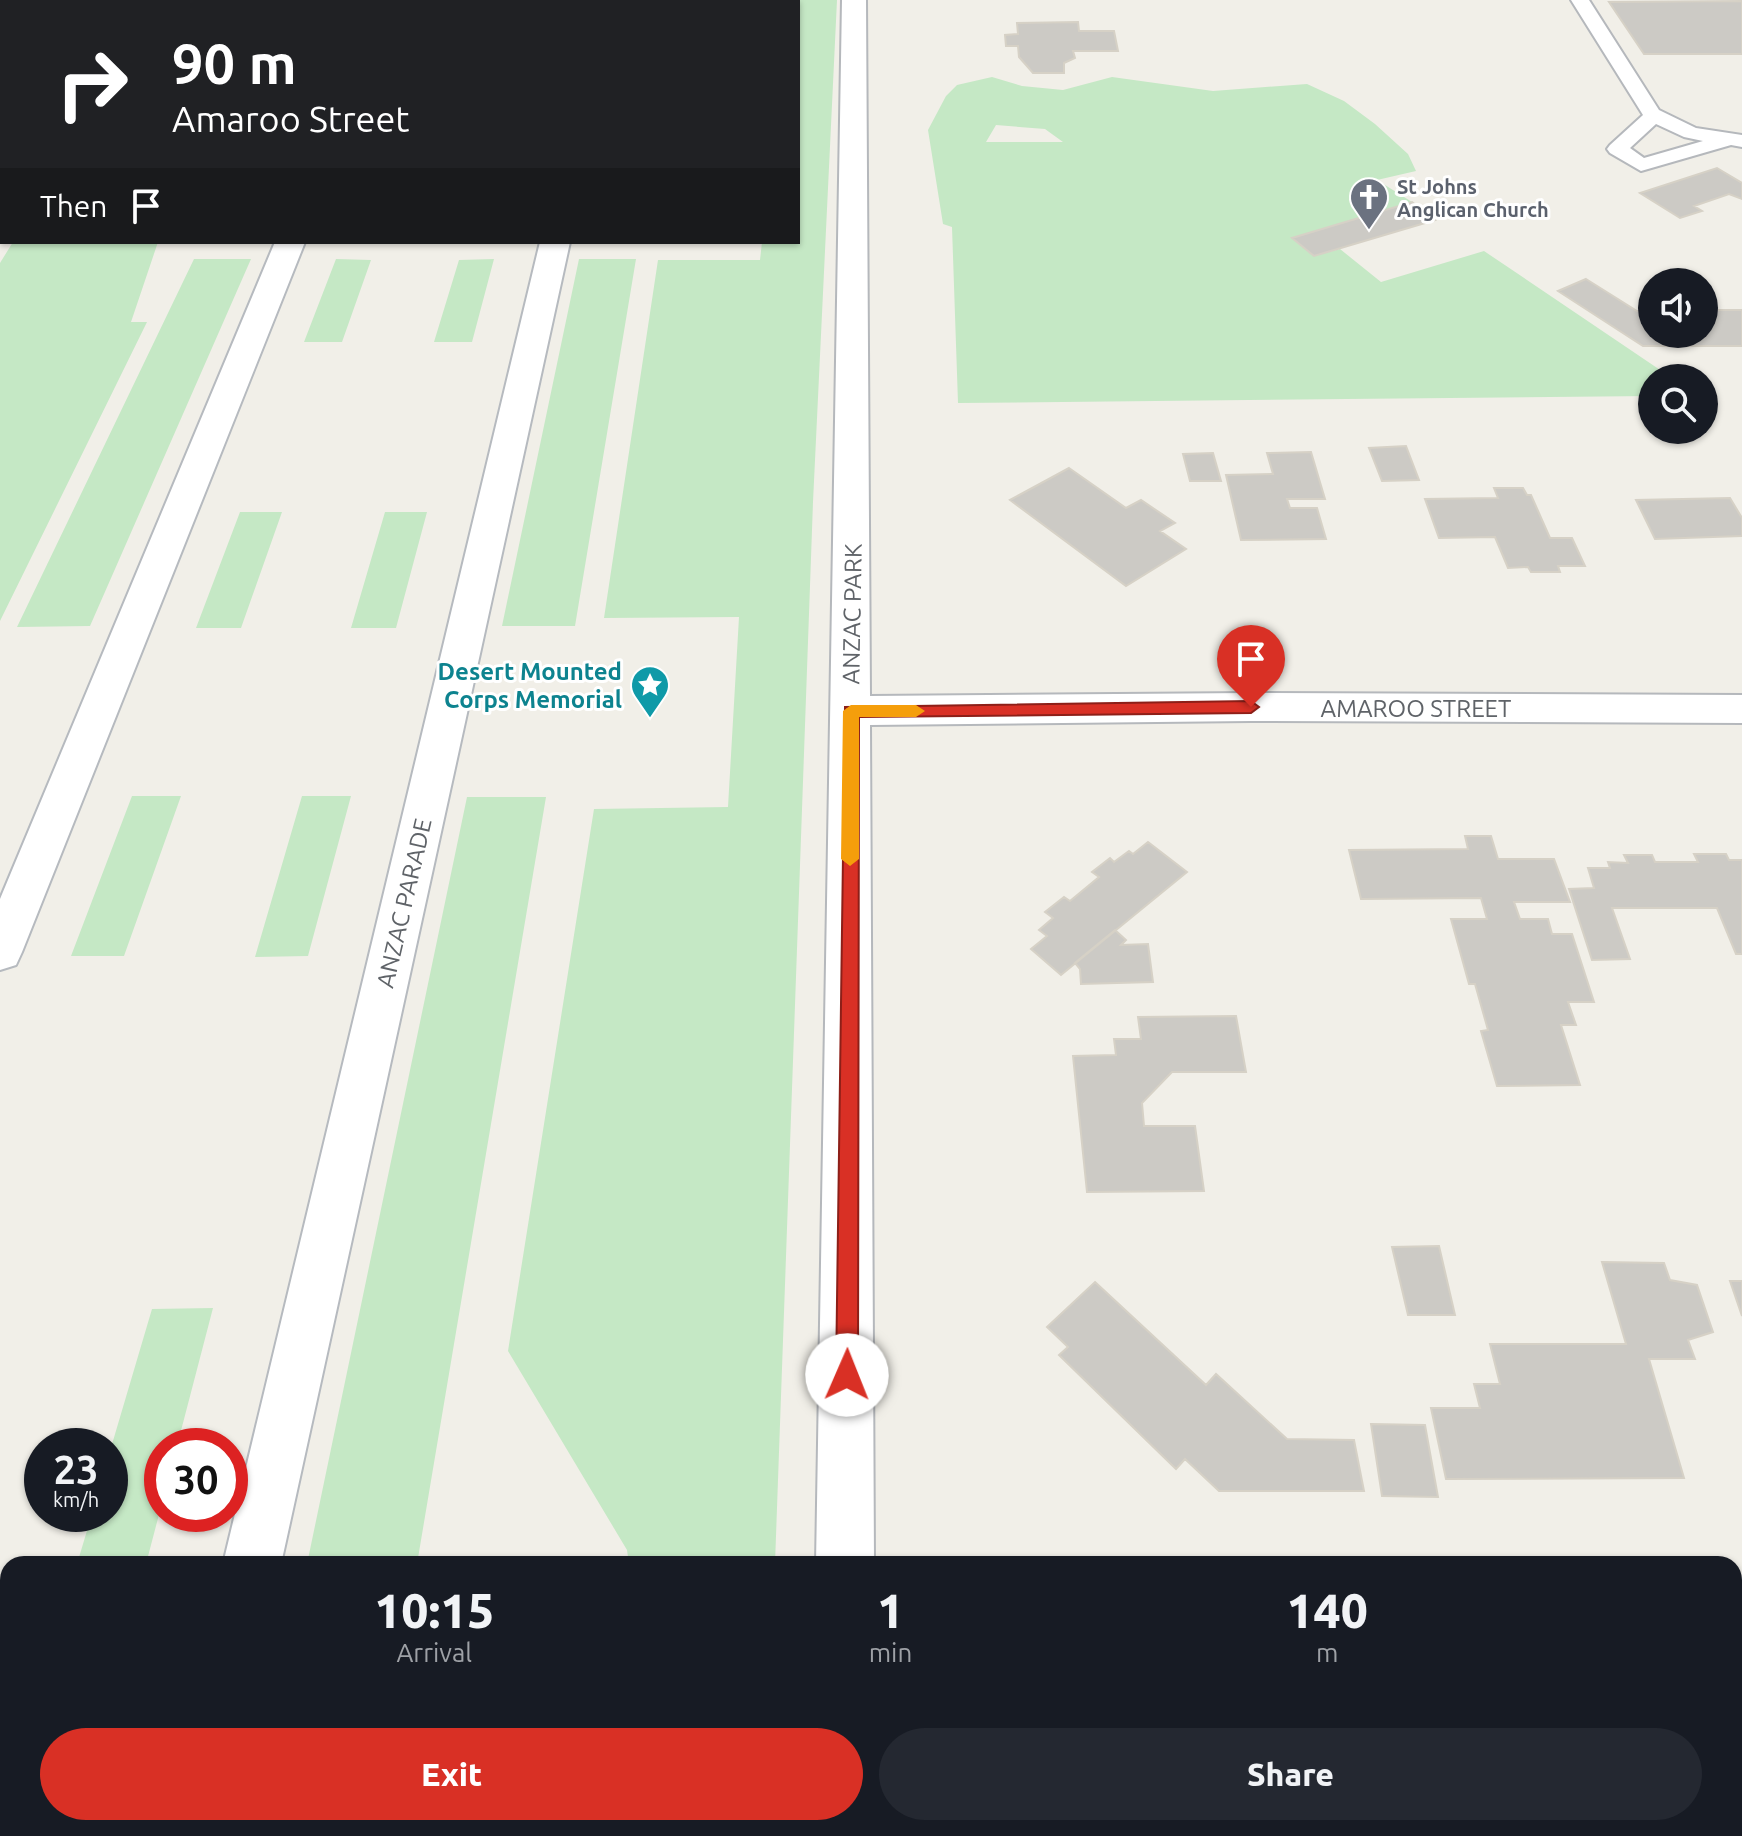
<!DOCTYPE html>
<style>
:root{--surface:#171b24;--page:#242831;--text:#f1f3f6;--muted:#9ea1a6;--accent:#d93025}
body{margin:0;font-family:Ubuntu,sans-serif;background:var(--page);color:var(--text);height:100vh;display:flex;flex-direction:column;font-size:30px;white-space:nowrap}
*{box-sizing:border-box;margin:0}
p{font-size:26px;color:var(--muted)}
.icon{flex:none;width:44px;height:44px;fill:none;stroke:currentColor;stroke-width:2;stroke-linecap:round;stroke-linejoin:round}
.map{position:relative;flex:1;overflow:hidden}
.panel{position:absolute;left:0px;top:1556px;width:1742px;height:280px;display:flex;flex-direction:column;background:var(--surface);border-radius:24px 24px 0 0;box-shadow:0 2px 6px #0004}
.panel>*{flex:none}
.hud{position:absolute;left:0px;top:0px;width:800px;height:244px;box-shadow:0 2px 6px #0004;background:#202124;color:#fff;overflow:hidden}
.controls{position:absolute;left:1638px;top:268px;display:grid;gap:16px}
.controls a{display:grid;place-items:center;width:80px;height:80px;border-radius:50%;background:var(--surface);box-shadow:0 2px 6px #0004;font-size:40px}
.speed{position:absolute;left:24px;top:1428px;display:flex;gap:16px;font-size:40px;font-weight:700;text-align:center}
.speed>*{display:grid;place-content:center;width:104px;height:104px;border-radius:50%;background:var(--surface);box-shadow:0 2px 6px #0004;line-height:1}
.speed small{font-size:20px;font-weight:400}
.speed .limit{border:12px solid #d22;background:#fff;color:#111}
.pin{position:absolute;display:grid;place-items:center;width:68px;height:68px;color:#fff;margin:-82px -34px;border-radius:50% 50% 50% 0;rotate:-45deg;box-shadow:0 0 8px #0007}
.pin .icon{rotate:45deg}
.me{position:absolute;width:88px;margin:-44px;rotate:1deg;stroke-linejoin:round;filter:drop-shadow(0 0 6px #0008)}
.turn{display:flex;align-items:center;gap:28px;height:168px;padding:0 40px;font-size:36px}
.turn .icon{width:104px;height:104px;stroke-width:2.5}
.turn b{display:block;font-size:56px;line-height:68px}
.then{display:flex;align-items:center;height:76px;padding:0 40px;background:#0003;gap:16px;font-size:30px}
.eta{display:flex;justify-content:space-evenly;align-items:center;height:136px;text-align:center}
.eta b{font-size:48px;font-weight:800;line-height:56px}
.primary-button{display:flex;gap:16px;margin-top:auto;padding:16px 40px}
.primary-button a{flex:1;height:92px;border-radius:48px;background:var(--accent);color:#fff;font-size:32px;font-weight:800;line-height:92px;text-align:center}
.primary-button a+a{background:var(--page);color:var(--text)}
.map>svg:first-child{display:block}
.green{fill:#c5e8c5;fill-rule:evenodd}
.building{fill:#cccac5;stroke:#d6d1c6;stroke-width:2}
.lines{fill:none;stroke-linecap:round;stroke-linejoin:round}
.service-casing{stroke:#b5b8bc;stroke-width:4}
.minor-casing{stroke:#b5b8bc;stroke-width:4}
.secondary-casing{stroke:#b6babf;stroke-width:4}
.service{fill:#fff;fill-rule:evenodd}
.minor{fill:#fff;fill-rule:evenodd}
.secondary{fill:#fff;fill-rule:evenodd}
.route{fill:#d93025;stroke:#8d1f18;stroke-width:2}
.slow{fill:#f59e0b}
.labels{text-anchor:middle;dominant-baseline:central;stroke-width:6;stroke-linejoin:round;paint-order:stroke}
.far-worship-label{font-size:20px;font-weight:bold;fill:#5b616d;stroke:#fff;text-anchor:start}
.street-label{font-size:24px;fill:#5f6368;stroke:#fff}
.culture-label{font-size:24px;font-weight:bold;fill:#0d838f;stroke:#fff;text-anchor:end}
</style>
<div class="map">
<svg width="1742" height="1836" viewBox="0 0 1742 1836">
<rect width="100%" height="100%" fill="#f1efe8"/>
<path class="green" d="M697,0H837L813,502L775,1564H629L627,1550L508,1351L594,809L728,807L739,617L604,618L658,260H760L762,242H798V2Z
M992,77L1022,86L1063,90L1112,77L1213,91L1307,84L1344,101L1375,124L1408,154L1416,171L1377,180L1412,202L1293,238L1314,256L1340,249L1381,282L1484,251L1672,378H1652V396L958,403L952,227L943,224L928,130L946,96L957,85ZM996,125L1045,129L1063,142H986Z
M13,242H158L131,322H147L0,621V263Z
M194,259H251L90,626L17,627Z
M336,259L371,260L342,342H304Z
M494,259L472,342H434L459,260Z
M579,259H636L575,626H502Z
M240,512H282L241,628H196Z
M385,512H427L396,628H351Z
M132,796H181L124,956H71Z
M302,796H351L308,956L255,957Z
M467,797H546L417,1564H307Z
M213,1308L177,1446H162V1503L146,1564H77L92,1514H110V1451L152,1309Z
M673,1828H764V1836H675Z"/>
<path class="building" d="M0,0H66L2,2L0,43Z
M1742,1V54H1644L1609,2Z
M1078,22L1079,31H1114L1118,51H1073L1075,58L1064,63V73H1033L1019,57L1018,46H1006L1005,35L1018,34L1017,23Z
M1717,168L1742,183V199L1729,194L1694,206L1702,211L1680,218L1640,193Z
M1412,202L1435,220L1314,256L1292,238Z
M1586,279L1637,311H1652V334H1704V310H1742V346H1643L1558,291Z
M1406,446L1419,480L1382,481L1369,448Z
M1311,452L1325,499H1287L1290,508H1317L1326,539L1241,540L1226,475L1273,474L1267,453Z
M1213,453L1221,481H1190L1183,454Z
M1069,468L1126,508L1141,500L1175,523L1160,531L1186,549L1126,586L1010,500Z
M1494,488H1523L1527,495H1531L1550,538H1572L1585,566H1558L1560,572H1531L1528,567L1508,568L1495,537L1439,538L1425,499L1498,498Z
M1730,498L1742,518V536L1655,539L1636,500Z
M1465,836H1491L1498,859H1554L1570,902H1514L1520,919H1548L1552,934H1572L1594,1002H1568L1576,1025H1561L1580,1085L1497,1086L1481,1031L1488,1030L1475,984H1469L1451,919H1487L1481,898L1361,899L1349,850L1468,849Z
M1148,842L1187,872L1061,975L1031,949L1047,936L1039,930L1053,918L1045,912L1064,897L1070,901L1099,877L1092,872L1110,858L1114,862L1129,851L1133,854Z
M1694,854H1726L1729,860H1742V954H1736L1717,908H1612L1630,959L1592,960L1569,889L1594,888L1588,868H1610L1608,862L1628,863L1624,855H1652L1655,862H1698Z
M1115,930L1126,940L1121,945L1148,944L1153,982L1081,984L1080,969L1075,963Z
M1236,1016L1246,1072H1172L1142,1103L1144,1126H1195L1204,1191L1087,1192L1073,1056L1116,1055L1114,1039H1141L1138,1017Z
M1439,1246L1455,1315H1408L1392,1247Z
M1602,1262L1664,1263L1670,1280L1697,1285L1713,1332L1688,1340L1695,1359H1649L1684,1478L1446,1479L1431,1408H1480L1474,1384H1500L1490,1344H1626Z
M1730,1281H1742V1316Z
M1095,1282L1206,1385L1216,1374L1287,1439L1354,1440L1364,1491H1219L1185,1459L1176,1469L1059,1355L1068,1347L1047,1327Z
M1371,1424L1425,1425L1438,1497L1382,1496Z"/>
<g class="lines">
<defs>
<path id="service" d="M1571,0H1589L1659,110L1696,128L1742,135V147L1731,145L1641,171L1610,153L1607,149L1610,145L1643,115ZM1656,124L1684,137L1703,141L1644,158L1630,148Z"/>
<path id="minor" d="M842,0H866L870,696L1251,693L1742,695V723L1251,721L870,725L874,1564H816Z
M2,215V235L0,236V216Z
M1734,1727H1742V1789H1734Z
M811,1828H875L874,1836H810Z"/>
<path id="secondary" d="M377,0H401V2H377Z
M275,242H305L22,952L16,965L0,970V899Z
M540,242H570L281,1564H223Z
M160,1828H224L222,1836H158Z"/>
</defs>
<use href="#service" class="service-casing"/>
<use href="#minor" class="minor-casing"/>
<use href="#secondary" class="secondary-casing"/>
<use href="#service" class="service"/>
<use href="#minor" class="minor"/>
<use href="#secondary" class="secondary"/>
</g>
<path class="route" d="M1251,701L1259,707L1251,713L859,717L858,1375L854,1382L847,1386L839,1382L836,1375L845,707Z"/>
<path class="slow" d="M851,705H916L925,711L916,717H859V859L850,866L841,859L843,711Z"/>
<defs>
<symbol id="church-pin" viewBox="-11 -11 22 30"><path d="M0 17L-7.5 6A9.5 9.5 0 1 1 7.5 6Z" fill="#6b7280" stroke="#fff"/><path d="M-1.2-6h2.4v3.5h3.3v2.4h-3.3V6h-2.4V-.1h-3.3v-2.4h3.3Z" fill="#fff"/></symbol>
<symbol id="sight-pin" viewBox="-11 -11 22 30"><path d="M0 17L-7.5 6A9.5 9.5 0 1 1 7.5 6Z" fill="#0f9aa8" stroke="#fff"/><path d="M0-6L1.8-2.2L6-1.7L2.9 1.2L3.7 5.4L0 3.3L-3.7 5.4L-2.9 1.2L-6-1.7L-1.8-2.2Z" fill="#fff"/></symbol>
</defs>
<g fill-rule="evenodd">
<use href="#church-pin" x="1347" y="175" width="44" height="60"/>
<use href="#sight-pin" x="628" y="663" width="44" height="60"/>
</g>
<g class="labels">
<g class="far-worship-label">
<text x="1397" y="186">St Johns<tspan x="1397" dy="23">Anglican Church</tspan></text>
</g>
<g class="street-label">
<text transform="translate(852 614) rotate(-89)">ANZAC PARK</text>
<text x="1416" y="708">AMAROO STREET</text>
<text transform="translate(404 903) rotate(-77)">ANZAC PARADE</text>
</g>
<g class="culture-label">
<text x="622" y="671">Desert Mounted<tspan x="622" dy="28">Corps Memorial</tspan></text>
</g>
</g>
</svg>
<div class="controls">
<a><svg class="icon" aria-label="sound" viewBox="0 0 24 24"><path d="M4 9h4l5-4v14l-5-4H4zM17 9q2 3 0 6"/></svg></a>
<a><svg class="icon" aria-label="search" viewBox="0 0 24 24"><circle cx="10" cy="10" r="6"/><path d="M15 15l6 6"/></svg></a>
</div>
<div class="speed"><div>23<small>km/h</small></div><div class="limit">30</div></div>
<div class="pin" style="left:1251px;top:707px;background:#d93025"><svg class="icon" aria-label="arrive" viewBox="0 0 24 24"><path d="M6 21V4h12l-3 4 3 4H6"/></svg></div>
<svg class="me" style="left:847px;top:1375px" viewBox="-20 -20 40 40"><circle r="19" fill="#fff"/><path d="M0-13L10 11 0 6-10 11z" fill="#d93025"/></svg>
<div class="hud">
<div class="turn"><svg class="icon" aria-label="right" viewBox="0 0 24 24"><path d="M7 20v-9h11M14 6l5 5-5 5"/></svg><div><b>90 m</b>Amaroo Street</div></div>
<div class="then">Then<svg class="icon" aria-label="arrive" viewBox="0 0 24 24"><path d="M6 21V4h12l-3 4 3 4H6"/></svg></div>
</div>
<section class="panel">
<div class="eta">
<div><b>10:15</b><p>Arrival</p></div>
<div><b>1</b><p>min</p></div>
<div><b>140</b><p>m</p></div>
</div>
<div class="primary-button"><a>Exit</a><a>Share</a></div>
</section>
</div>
